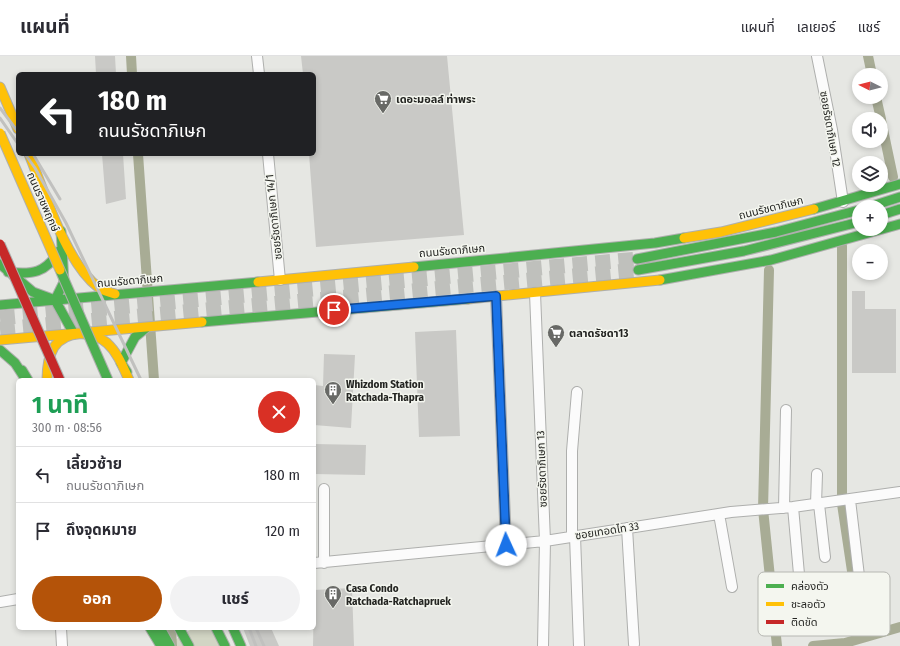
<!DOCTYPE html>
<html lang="th">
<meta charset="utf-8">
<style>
:root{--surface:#fff;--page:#f2f2f3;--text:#2b2b33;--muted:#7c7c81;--line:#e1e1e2;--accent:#b45309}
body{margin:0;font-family:"Fira Sans Condensed","Noto Sans Thai",sans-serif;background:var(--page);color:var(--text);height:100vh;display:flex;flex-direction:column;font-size:15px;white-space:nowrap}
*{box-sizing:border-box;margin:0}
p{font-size:13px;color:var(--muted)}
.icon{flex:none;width:22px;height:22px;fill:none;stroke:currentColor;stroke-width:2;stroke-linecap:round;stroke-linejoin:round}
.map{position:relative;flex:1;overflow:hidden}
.details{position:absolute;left:16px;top:322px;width:300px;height:252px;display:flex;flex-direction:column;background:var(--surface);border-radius:6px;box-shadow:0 2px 6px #0003}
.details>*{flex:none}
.banner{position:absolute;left:16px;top:16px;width:300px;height:84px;border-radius:6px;box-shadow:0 2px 6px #0003;background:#202124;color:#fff;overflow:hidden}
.needle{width:26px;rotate:276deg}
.controls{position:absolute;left:852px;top:12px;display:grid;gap:8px}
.controls a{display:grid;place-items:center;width:36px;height:36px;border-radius:50%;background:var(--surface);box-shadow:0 2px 6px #0003;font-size:20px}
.pin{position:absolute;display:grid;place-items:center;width:34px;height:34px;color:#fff;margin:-17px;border:2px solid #fff;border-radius:50%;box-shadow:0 1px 4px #0007}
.me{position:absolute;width:44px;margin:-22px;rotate:358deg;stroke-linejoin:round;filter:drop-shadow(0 0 3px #0008)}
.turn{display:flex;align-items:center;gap:14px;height:84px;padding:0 16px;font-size:18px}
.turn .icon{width:52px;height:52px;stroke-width:2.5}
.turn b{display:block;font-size:28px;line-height:34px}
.round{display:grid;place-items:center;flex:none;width:42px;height:42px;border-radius:21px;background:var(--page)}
.headline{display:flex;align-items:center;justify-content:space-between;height:68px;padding:0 16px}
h1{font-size:24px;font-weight:700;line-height:30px;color:#1e9e55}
.primary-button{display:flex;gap:8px;margin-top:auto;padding:8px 16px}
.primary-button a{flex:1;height:46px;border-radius:24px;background:var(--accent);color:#fff;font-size:16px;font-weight:700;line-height:46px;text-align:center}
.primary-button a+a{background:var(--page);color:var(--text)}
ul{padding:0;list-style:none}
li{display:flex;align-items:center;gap:12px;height:56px;padding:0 16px;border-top:1px solid var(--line)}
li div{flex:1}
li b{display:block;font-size:15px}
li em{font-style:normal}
header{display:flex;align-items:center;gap:24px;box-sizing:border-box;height:56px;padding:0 20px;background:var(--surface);border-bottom:1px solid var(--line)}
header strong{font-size:19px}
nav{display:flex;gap:22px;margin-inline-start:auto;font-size:14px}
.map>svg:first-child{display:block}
.green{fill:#d2d5c4}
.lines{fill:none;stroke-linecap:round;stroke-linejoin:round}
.canal{stroke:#a8ac95;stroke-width:10}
.building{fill:#c9c9c6}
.primary-tunnel{stroke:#bfc0bc;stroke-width:15;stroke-dasharray:15 8;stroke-linecap:butt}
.street-casing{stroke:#aeafad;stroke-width:12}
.fast-casing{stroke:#aeafad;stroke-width:11}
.slow-casing{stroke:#aeafad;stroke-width:11}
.street{stroke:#fbfbfb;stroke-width:10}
.fast{stroke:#4caf50;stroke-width:9}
.slow{stroke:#ffc107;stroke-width:9}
.rail{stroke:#c1c1bf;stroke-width:3}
.fast-bridge-casing{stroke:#aeafad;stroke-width:11;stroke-linecap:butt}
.slow-bridge-casing{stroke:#aeafad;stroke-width:11;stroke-linecap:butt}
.jam-bridge-casing{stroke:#aeafad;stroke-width:11;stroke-linecap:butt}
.fast-bridge{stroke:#4caf50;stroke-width:9}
.slow-bridge{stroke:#ffc107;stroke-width:9}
.jam-bridge{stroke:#c62828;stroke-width:9}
.route-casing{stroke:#114b97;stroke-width:10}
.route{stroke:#1a73e8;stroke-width:7}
.labels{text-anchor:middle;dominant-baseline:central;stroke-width:3;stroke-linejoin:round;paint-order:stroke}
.poi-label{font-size:11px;font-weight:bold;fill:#242522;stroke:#f4f6ef;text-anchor:start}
.street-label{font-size:11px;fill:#242522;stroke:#f4f6ef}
.key{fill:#f4f6ef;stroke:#b6b7b2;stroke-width:1}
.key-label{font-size:11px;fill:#242522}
</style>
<header>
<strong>แผนที่</strong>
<nav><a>แผนที่</a><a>เลเยอร์</a><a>แชร์</a></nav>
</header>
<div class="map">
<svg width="900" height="590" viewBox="0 0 900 590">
<rect width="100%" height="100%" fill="#e6e7e3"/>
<path class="green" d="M193,572H210L224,590H166Z"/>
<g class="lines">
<path class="canal" d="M131,0L132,18
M868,0L872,19
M876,41L881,63
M881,64L893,121
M138,98L154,324
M842,190V448L862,582
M769,214L763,453L777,590
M171,572L172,590
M813,590L845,587L900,571"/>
</g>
<path class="building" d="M95,0H115L116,18H96Z
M301,0H447L464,179L316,191L309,98H314V18H303Z
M102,98H123L126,143L106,148Z
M852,235H865V253H896V317H852Z
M456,274L460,380L419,381L415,276Z
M324,298L355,299L351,372L314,369V329L323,330Z
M314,388L366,389L365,419L314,418Z
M352,532L354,590H313L314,534Z
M243,572H271L279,590H250Z"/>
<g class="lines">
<path class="primary-tunnel" d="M0,262L637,203
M0,273L638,214"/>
<defs>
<path id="street" d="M257,0L259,18
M817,0L832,74L843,146
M268,98L280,224
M535,237L545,485L543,590
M496,240L506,489
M324,433V507
M850,444L859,520
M816,448L817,418
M819,448L825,501
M793,451L803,563
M784,452L786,354
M719,458L732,531
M627,472L634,588
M575,480L579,590
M572,481V395L577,336
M314,507L545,485L731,456L793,451L900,436
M0,546L18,543
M61,572L62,590"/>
<path id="fast" d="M869,151L900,141
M814,153L900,128
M881,159L900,153
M637,203L776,176L859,154
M0,208L33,236L55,244L74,278
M414,211L655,187L684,182
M638,214L744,195L859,166
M8,216C32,219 46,217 59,195
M660,224L771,204L900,168
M55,244L64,226L61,175
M0,249L258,226
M202,266L468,243
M0,294L15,307L26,324
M22,314L28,324
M127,316L121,307L135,281L146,272
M150,572L161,590
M160,572L170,590
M179,572L189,590
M216,572L225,590
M233,572L241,590"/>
<path id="slow" d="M0,31L18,73
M29,98C44,135 66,207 98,231C103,235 109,236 115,238
M684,182L721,176L814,153
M258,226L414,211
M468,243L660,224
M0,284L202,266
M47,324C47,313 48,301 54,291C66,274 92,274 107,287C118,297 123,311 129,324"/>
</defs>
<use href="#street" class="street-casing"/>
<use href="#fast" class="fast-casing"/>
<use href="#slow" class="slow-casing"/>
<use href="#street" class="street"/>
<use href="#fast" class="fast"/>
<use href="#slow" class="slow"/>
<path class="rail" d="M0,52L18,76
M0,62L18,88
M25,98L35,112L66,167L141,324
M33,98L60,143
M249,572L256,590
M256,572L264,590"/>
<defs>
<path id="fast-bridge" d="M60,214L108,324"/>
<path id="slow-bridge" d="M0,77L60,214"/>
<path id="jam-bridge" d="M0,188L60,324"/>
</defs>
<use href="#fast-bridge" class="fast-bridge-casing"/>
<use href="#slow-bridge" class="slow-bridge-casing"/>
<use href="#jam-bridge" class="jam-bridge-casing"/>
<use href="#fast-bridge" class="fast-bridge"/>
<use href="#slow-bridge" class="slow-bridge"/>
<use href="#jam-bridge" class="jam-bridge"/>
</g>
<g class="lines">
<defs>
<path id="route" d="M334,254L496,240L506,489"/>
</defs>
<use href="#route" class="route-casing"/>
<use href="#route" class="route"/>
</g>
<defs>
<symbol id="supermarket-pin" viewBox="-11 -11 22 30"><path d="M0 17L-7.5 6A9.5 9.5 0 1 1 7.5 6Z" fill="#686966" stroke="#f4f6ef"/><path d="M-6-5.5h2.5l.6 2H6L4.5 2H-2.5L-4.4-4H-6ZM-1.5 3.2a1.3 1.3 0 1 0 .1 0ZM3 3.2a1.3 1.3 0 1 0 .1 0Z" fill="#fff"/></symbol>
<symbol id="building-pin" viewBox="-11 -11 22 30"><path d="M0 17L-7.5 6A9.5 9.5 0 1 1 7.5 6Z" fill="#686966" stroke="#f4f6ef"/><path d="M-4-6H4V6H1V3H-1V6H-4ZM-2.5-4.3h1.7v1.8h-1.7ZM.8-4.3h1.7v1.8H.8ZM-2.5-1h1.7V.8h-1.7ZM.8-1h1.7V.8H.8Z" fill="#fff"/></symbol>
</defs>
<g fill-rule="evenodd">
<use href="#supermarket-pin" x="373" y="33" width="20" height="27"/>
<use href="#supermarket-pin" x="546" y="267" width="20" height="27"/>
<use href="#building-pin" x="323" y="324" width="20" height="27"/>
<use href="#building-pin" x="323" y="528" width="20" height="27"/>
</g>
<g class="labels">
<g class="poi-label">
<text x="396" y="43">เดอะมอลล์ ท่าพระ</text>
<text x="569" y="277">ตลาดรัชดา13</text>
<text x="346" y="328">Whizdom Station<tspan x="346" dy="13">Ratchada-Thapra</tspan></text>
<text x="346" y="532">Casa Condo<tspan x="346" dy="13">Ratchada-Ratchapruek</tspan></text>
</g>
<g class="street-label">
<text transform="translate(830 73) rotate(80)">ซอยรัชดาภิเษก 12</text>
<text transform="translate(43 146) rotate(66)">ถนนราชพฤกษ์</text>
<text transform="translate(771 152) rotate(-14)">ถนนรัชดาภิเษก</text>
<text transform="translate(274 161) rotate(-96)">ซอยรัชดาภิเษก 14/1</text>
<text transform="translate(452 195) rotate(-5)">ถนนรัชดาภิเษก</text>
<text transform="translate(130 225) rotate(-5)">ถนนรัชดาภิเษก</text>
<text transform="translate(542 413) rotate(-92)">ซอยรัชดาภิเษก 13</text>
<text transform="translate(607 475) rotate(-9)">ซอยเทอดไท 33</text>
</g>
</g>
<rect x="758" y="516" width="132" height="64" rx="6" class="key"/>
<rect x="766" y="528" width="18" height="4" fill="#4caf50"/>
<rect x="766" y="546" width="18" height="4" fill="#ffc107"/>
<rect x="766" y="564" width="18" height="4" fill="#c62828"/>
<g class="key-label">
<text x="791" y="534">คล่องตัว</text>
<text x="791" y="552">ชะลอตัว</text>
<text x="791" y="570">ติดขัด</text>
</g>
</svg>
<div class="controls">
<a><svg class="needle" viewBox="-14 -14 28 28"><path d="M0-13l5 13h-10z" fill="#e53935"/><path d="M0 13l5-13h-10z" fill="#7c7c81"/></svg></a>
<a><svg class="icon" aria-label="sound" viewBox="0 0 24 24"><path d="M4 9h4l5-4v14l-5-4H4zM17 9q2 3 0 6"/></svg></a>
<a><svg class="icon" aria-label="layers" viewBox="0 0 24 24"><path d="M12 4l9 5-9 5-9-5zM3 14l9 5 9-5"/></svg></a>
<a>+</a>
<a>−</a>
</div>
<div class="pin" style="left:334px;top:254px;background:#d93025"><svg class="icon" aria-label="arrive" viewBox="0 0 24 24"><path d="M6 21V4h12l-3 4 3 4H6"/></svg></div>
<svg class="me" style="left:506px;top:489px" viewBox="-20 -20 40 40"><circle r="19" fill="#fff"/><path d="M0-13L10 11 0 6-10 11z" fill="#1a73e8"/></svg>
<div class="banner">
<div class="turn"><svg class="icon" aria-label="left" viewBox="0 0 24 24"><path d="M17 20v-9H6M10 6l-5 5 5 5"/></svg><div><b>180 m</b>ถนนรัชดาภิเษก</div></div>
</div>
<section class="details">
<div class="headline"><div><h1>1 นาที</h1><p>300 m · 08:56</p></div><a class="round" style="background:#d93025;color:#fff"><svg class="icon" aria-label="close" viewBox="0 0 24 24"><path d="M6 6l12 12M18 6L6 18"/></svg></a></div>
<ul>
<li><svg class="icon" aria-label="left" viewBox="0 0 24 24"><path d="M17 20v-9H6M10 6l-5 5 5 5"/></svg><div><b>เลี้ยวซ้าย</b><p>ถนนรัชดาภิเษก</p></div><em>180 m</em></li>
<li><svg class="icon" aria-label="arrive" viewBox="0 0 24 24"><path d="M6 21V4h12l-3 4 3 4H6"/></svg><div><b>ถึงจุดหมาย</b></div><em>120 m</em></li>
</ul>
<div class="primary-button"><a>ออก</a><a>แชร์</a></div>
</section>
</div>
